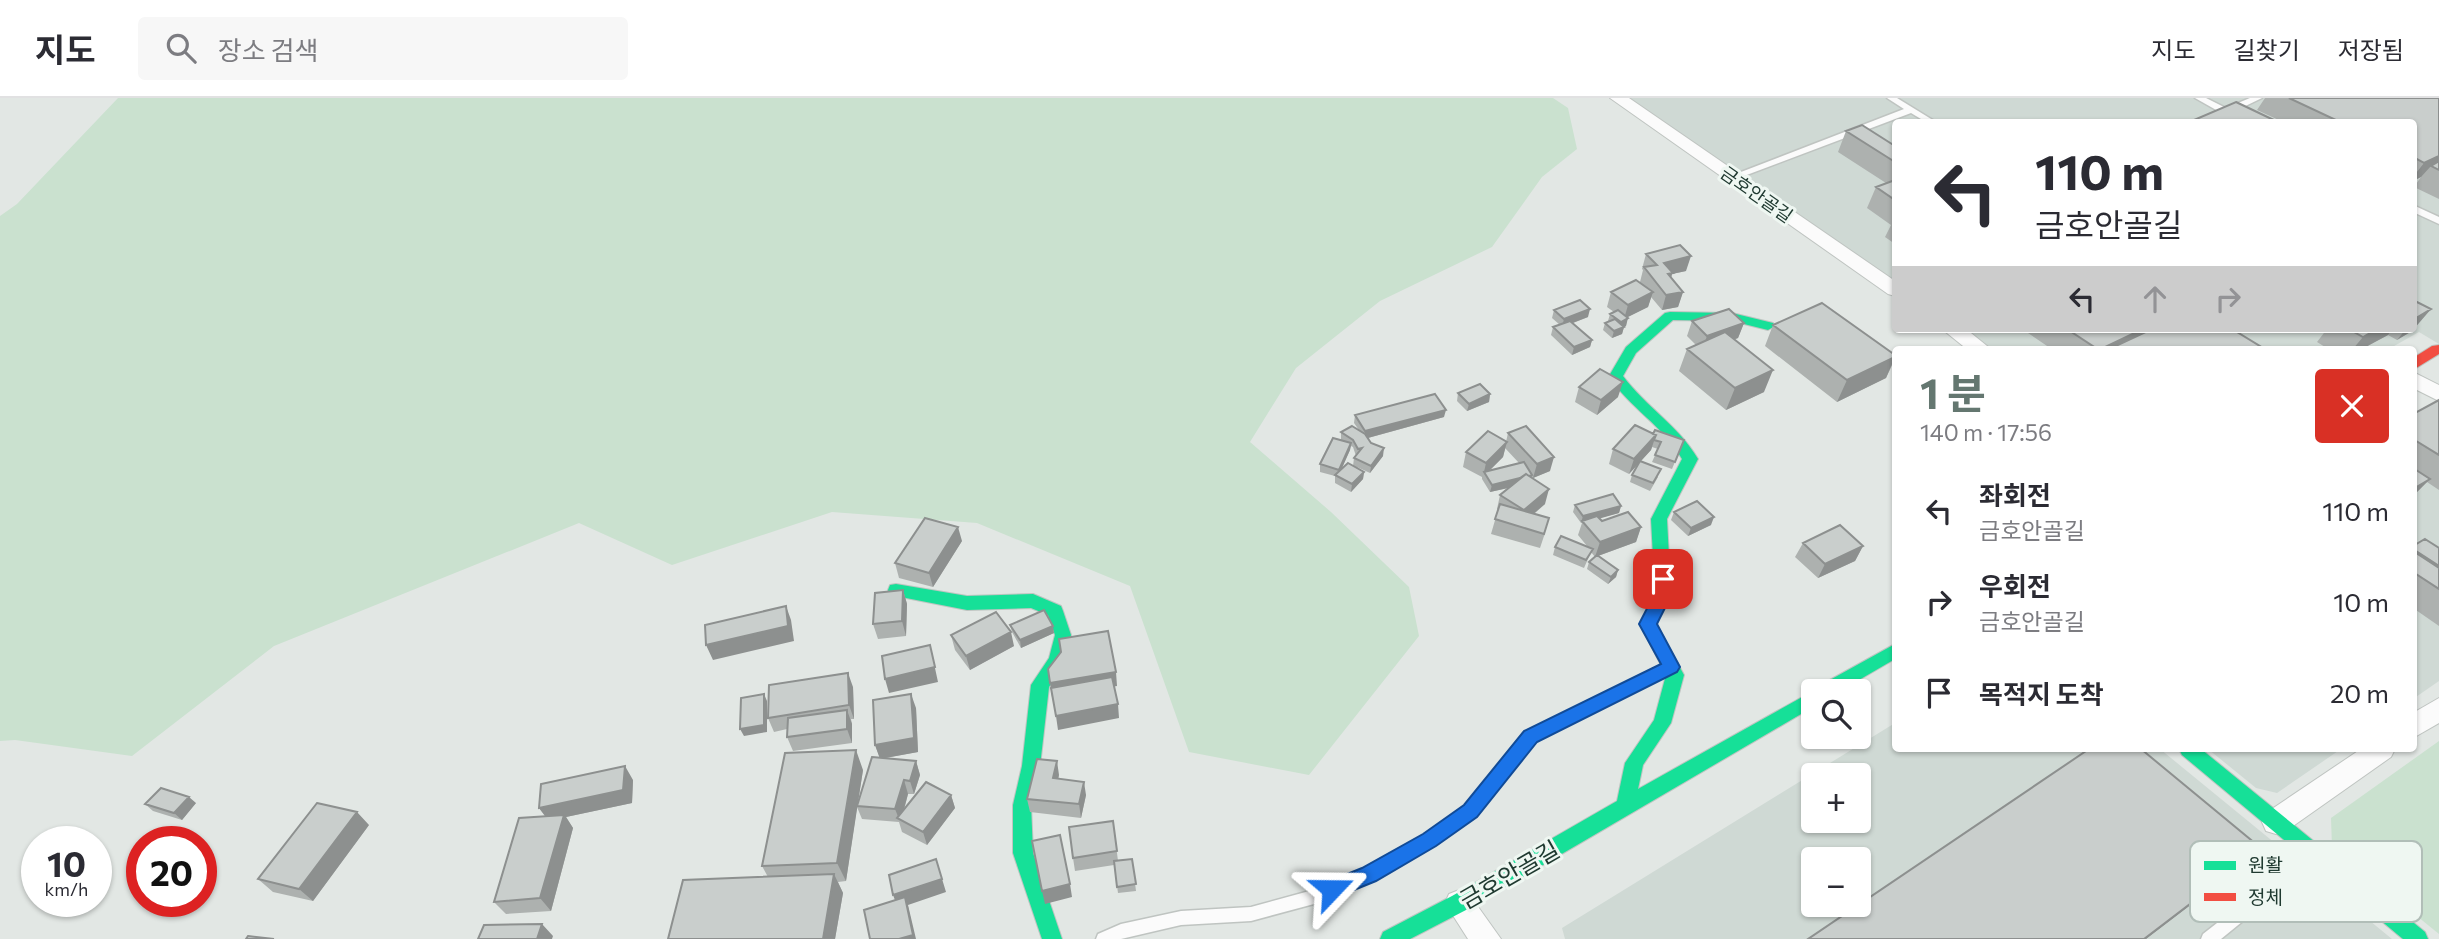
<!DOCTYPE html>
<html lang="ko">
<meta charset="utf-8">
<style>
:root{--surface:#fff;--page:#f7f7f7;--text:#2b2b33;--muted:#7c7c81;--line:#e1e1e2;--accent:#647770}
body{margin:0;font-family:Commissioner,"Noto Sans KR",sans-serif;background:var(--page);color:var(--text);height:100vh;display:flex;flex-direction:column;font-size:26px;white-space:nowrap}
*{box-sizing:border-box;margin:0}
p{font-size:23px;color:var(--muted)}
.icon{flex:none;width:38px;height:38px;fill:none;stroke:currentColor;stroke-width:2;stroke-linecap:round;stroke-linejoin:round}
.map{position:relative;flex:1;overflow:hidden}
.panel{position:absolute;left:1892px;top:248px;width:525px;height:406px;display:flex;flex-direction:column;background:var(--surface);border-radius:7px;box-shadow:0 2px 5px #0004}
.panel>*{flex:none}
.top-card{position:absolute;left:1892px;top:21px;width:525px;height:214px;border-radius:7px;box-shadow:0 2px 5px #0004;background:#fff;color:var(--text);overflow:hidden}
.fabs{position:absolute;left:1801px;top:581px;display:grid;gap:14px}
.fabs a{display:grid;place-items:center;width:70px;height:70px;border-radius:7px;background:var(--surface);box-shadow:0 2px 5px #0004;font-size:35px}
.speed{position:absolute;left:21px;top:728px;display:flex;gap:14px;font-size:35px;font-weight:700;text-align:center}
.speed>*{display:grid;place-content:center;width:91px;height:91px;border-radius:50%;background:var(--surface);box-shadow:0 2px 5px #0004;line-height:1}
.speed small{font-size:18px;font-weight:400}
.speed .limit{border:10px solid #d22;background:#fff;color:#111}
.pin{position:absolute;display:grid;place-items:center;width:60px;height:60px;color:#fff;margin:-30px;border-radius:14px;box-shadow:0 4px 10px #0006}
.me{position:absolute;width:77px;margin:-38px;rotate:67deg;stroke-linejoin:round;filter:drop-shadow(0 0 5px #0008)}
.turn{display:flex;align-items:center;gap:24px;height:147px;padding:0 28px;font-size:32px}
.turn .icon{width:91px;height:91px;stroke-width:2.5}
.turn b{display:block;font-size:49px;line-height:60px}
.lanes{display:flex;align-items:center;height:66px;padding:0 28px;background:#0003;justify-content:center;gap:35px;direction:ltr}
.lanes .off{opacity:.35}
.round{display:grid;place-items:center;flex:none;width:74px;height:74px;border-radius:7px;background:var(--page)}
.head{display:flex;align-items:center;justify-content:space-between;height:119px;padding:0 28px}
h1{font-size:42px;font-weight:700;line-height:52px;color:var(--accent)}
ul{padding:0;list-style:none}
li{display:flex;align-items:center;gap:21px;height:91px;padding:0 28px}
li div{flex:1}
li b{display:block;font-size:26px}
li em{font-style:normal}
header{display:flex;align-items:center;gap:42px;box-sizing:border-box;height:98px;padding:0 35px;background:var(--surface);border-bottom:2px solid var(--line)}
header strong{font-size:33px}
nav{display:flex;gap:38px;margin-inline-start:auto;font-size:24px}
.search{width:490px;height:63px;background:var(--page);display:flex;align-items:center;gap:18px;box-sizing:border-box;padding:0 24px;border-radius:7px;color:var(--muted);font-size:26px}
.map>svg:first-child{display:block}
.built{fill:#cfd9d4;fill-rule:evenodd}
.green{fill:#cae1cf}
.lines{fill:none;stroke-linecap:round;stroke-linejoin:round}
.lane-casing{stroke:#bfc4c1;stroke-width:3}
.street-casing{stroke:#bfc4c1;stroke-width:2}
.fast-casing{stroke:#bec5c1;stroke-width:2}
.jam-casing{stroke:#bec5c1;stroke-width:2}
.lane{fill:#fbfbfb;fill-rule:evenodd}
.street{fill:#fbfbfb;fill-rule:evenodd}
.fast{fill:#16e098;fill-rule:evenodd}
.jam{fill:#f24e42;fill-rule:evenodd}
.wall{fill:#adb1af;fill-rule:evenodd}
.shaded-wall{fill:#8d908f}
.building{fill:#c9cecc;stroke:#8d908f;stroke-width:2}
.route{fill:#1a73e8;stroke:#114b97;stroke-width:2}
.labels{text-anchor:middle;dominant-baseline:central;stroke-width:6;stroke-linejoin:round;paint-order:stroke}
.far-street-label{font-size:18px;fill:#203a31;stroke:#eff7f2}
.near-street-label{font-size:24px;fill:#203a31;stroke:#eff7f2}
.key{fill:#eff7f2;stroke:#b1beb8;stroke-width:2}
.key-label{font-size:19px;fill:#203a31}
</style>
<header>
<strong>지도</strong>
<div class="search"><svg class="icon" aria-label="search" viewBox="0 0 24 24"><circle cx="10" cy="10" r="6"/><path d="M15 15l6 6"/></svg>장소 검색</div>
<nav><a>지도</a><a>길찾기</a><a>저장됨</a></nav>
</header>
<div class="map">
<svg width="2439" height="841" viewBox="0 0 2439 841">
<rect width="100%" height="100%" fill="#e2e7e4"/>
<path class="built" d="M1626,0H2439V246L2419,234L2387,252H1992L1961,231H2413V24H1895V185Z
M2439,319V583L2413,601V321Z
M1895,625V651H2160L2392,841H1565L1562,830ZM1813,677H1858V723H1813ZM1813,761H1858V807H1813Z
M2208,651H2341L2277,695L2256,690Z"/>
<path class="green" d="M118,0H1553L1568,10L1577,51L1542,79L1492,149L1380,203L1296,270L1250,344L1331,414L1409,489L1419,538L1309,677L1189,654L1130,488L977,425L832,414L672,467L579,425L274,548L132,658L15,642L0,643V118L17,106Z
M2439,643V836L2332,749L2331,720Z"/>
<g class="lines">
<defs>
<path id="lane" d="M1887,0H1897L1936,24H1926L1911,15L1736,81H1730L1728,79L1904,11Z
M2195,0H2206L2226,10L2250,0H2262L2233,14L2250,22L2251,24H2241L2225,17L2207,24H2196L2197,22L2218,13Z
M2413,107L2439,119V126L2413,114Z
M1671,563L1676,565L1678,569L1676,573L1535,642L1476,718L1434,747L1374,781L1314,806L1251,823L1181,827L1121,841H1096L1098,836L1121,826L1181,813L1251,809L1313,792L1364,771L1424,737L1466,708L1525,634Z
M2254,798L2259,800L2262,805L2259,810L2221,841H2201L2203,836L2249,800Z"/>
<path id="street" d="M1610,0H1629L1895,183V198L1888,196Z
M1942,231H1966L1992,252H1968Z
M2413,274L2439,287V303L2413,290Z
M2439,600V625L2413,640V615Z
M2361,651H2395L2391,659L2286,733L2276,736L2266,733L2262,724L2266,715Z
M1459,792L1469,796L1501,841H1468L1445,805L1449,796Z"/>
<path id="fast" d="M1670,214L1732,215L1773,225L1775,228L1768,232L1732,223L1673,222L1636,255L1623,278C1646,309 1678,327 1698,361L1667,421L1671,497L1656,526L1684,577L1671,625L1643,667L1638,691L1813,593V609L1466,812L1410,841H1380L1383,834L1452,798L1617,703L1625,665L1654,622L1666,577L1640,526L1655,497L1651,421L1682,361C1664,328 1629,310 1609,278L1626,249L1665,215Z
M896,486L967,498L1033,496L1061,508L1063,513L1071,537L1066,562L1049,589L1040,668L1031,707L1033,755L1062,841H1042L1013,755V707L1022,668L1031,587L1049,560L1055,537L1048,517L1031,510L967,512L896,498L890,497L888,492L890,487Z
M1895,546V561L1840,593H1816L1819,588Z
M2179,651H2201L2425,834L2428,841H2403L2182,657Z"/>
<path id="jam" d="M2439,247V256L2413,272V260L2432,248Z"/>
</defs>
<use href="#lane" class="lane-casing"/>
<use href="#street" class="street-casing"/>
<use href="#fast" class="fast-casing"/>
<use href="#jam" class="jam-casing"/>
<use href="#lane" class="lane"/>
<use href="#street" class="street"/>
<use href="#fast" class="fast"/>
<use href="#jam" class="jam"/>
</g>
<path class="wall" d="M2265,0H2439V101L2414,89L2421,79L2413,83V24H2283L2257,12Z
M1846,33L1895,48V146L1885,139L1891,127L1867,110L1876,89L1886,85L1838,54Z
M1646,156L1686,173L1672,176L1671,180L1683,194L1678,209L1662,212L1651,199L1648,209L1627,219L1626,228L1624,229L1622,236L1612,240L1603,232L1605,225L1608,223L1610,216L1614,214L1607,209L1611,194L1640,184L1643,172L1642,171Z
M2413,202L2431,211L2412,233L2397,242L2388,237L2360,252H2330L2317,244L2327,231H2413Z
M1554,212L1588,219L1573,225L1592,242L1590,249L1572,257L1551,237L1553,229L1560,227L1552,220Z
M1692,223L1744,225L1738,240L1734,242L1764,294L1726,312L1679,273L1687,251L1696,247L1687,238Z
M1773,227L1895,257V261L1886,280L1837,304L1765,248Z
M2027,231H2232L2261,252H2053L2025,233Z
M1579,289L1618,299L1597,317L1575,304Z
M1458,295L1490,296L1489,304L1467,313L1457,303Z
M2439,302V392L2427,384L2413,398V316Z
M1355,317L1444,319L1368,340L1371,345L1383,358L1370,375L1357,369L1364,374L1363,381L1351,394L1335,385V378L1320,374V366L1341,342V334L1359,332L1354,325ZM1351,348L1353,349L1356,358L1354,360L1353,368L1341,372L1350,352Z
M1508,335L1550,373L1533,380L1532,379L1531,380L1545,406L1534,416L1545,435L1540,450L1491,436L1498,412L1497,411L1500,397L1508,390L1490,394L1482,381V379L1463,369L1466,354L1506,344ZM1505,350L1519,365L1490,372L1503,359Z
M1653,336L1684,342L1672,371L1652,364L1658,351L1652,349L1651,352L1641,363L1658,379L1650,393L1630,384L1632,377L1639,365L1629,376L1609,366L1613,351Z
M1575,407L1621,408L1619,415L1599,420L1602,423L1641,429L1636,444L1598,458L1618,472L1616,479L1608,486L1587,471L1589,464L1595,459L1591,454L1584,470L1553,457L1555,449L1587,448L1578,437L1582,425H1581L1573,414Z
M1674,414L1711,427L1688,438L1671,422Z
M962,443L933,489L899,480L895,465Z
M1803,445L1863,448L1855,463L1818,480L1795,459Z
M2413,448L2439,450V528L2413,510Z
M903,492L907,506L906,538L878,541L873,526Z
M1010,527L1054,535L1021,550L1012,534Z
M951,537L1014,548L970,572L955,552Z
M853,589L854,621H851L852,626V645L793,653L787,639V631L774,634L768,620Z
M916,610L918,654L884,660L916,663L920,677L914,696H908L904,712L951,697L955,710L927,747L902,734L899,724L862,721L857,709L846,783L838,784L843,795L835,841H668L768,779L762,768L863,672L858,703L880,660L875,647Z
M1059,677L1058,681L1086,697L1081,720L1030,714L1027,701Z
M633,682L632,705L566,719L573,730L551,813L506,816L494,804L545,718L539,710Z
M196,705L182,722L153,713L145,706Z
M1113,723L1118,763L1132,761L1136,793L1118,795L1114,767L1075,773L1073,760Z
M369,727L313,803L273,794L258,781Z"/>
<path class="shaded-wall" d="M2439,58V71L2431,68L2421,79L2413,83V79L2424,65Z
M1691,158L1686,173L1672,176L1668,190L1664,165Z
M1653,194L1648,209L1624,221L1628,207Z
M1683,194L1678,209L1662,212L1666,197Z
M1590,211L1588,219L1562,229L1564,221Z
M2431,211L2412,233L2397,242L2406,231H2413V223L2416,220Z
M1628,220L1626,228L1622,230L1624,229L1622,236L1612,240L1614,233L1619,231L1621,224Z
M1744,225L1738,240L1702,252L1707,238Z
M2143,231H2175L2131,252H2099Z
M2377,231H2392L2388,237L2360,252H2352L2363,239Z
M1592,242L1590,249L1572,257L1574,249Z
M1895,259L1886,280L1837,304L1847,282Z
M1773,272L1764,294L1726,312L1735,290Z
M1623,284L1618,299L1597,317L1601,302Z
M1490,296L1489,304L1467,313L1469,306Z
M1446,312L1444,319L1364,341L1365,333Z
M1656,337L1651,352L1629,376L1634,361Z
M1507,344L1503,359L1485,377L1484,374L1486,365Z
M1351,345L1350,352L1338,379L1339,372Z
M1384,350L1383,358L1370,375L1371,368Z
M1554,359L1550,373L1533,380L1537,366Z
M1364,374L1363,381L1351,394L1352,386Z
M1532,377L1530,385L1490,394L1492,387Z
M2430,381L2413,398V391Z
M1549,391L1545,406L1520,427L1524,412Z
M1621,408L1619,415L1584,425L1582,423L1581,425L1583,418Z
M1714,419L1711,427L1688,438L1691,430Z
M958,429L962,443L933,489L929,475Z
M1641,429L1636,444L1595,459L1600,444Z
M1863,448L1855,463L1818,480L1825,466Z
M1618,472L1616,479L1608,486L1611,479Z
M903,492L907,506L906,538L902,523Z
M786,508L791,522L794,543L713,562L706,547Z
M1053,528L1054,535L1021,550L1020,542Z
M1011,534L1014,548L970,572L966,558Z
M930,547L938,584L889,595L885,581Z
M1116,574L1117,588L1052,599L1050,585Z
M848,575L853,589L854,621L849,607Z
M764,596L767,603V634L744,638L740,631Z
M911,596L916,610L918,654L880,661L875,647Z
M1118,606L1119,620L1058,632L1056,618Z
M847,612L852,626V645L847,631Z
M856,652L863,672L846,783L837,765Z
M916,663L920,677L914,696L910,683Z
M1057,663L1059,677L1055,694L1053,680Z
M625,668L633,682L632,705L566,719L573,730L551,813L540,800L549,723L539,710Z
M904,682L908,696L901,722L899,721L895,711Z
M1084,684L1086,697L1081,720L1079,706Z
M951,697L955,710L927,747L923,734Z
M189,699L196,705L182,722L174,715Z
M357,714L369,727L313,803L299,791Z
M2262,751L2239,770L2146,841H2144Z
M936,761L946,794L908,807L916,841H899L898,810L893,797Z
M834,776L843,795L835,841H823Z
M1070,786L1072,799L1045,806L1042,793Z
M542,826L553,838L552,841H537Z"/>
<path class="building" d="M2289,0H2439V58L2424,65L2413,59V24H2340Z
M2236,4L2278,24H2199L2194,22Z
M1862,27L1895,48V64L1846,33Z
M2439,63V72L2431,68Z
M1895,82V102L1876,89Z
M1680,147L1691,158L1664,165L1673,175L1668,176L1683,194L1666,197L1644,169L1657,167L1646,156Z
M1636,182L1653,194L1628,207L1611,194Z
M1580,202L1590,211L1564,221L1554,212Z
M2413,202L2431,211L2416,220L2413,219Z
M1822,205L1895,257V259L1847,282L1773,227Z
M1729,211L1744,225L1707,238L1692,223Z
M1618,212L1628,220L1621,224L1610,216Z
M1615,221L1624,229L1614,233L1605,225Z
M1570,223L1592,242L1574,249L1553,229Z
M2067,231H2143L2099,252Z
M2152,231H2232L2263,250L2259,252H2107Z
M2349,231H2377L2363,239Z
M1725,234L1773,272L1735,290L1687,251Z
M1600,271L1623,284L1601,302L1579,289Z
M1480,286L1490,296L1469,306L1458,295Z
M1435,296L1446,312L1365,333L1355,317Z
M2439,302V357L2413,341V316Z
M1635,327L1656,337L1634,361L1613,351Z
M1352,328L1365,336L1371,345L1384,350L1371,368L1354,360L1362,350L1358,351L1353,342L1341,334Z
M1526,328L1554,359L1537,366L1508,335Z
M1655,332L1684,342L1675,364L1655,357L1661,344L1654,342L1656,337L1653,336Z
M1488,333L1507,344L1486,365L1466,354Z
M1333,340L1351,345L1339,372L1320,366Z
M1640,363L1661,371L1653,385L1632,377Z
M1524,364L1532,377L1529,378L1526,376L1520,380L1492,387L1484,374Z
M1348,365L1364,374L1352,386L1335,377Z
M2413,370L2430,381L2413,391Z
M1526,376L1549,391L1524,412L1500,397Z
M1613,396L1621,408L1583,418L1575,407Z
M1697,403L1714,419L1691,430L1674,414Z
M1500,406L1549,420L1544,436L1495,421Z
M1628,414L1641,429L1600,444L1582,423L1597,418L1602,423Z
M925,420L958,429L929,475L895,465Z
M1840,427L1863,448L1825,466L1803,445Z
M1561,438L1593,451L1586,462L1555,449Z
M2425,441L2439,450V468L2413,451V448Z
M2413,453L2439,470V491L2413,474Z
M1597,457L1618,472L1611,479L1589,464Z
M903,492L902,523L873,526L875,495Z
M786,508L788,528L706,547L705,527Z
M1044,512L1053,528L1020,542L1010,527Z
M996,514L1011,534L966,558L951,537Z
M1108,533L1116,574L1050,585L1048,571L1061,554L1059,541Z
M930,547L935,569L885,581L882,558Z
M848,575L849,607L768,620L769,587Z
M1112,579L1118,606L1056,618L1051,590Z
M764,596V627L740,631L741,600Z
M911,596L914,640L875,647L873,602Z
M847,612V631L787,639L788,620Z
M2089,651H2141L2262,751L2144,841H1808Z
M856,652L837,765L762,768L785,655Z
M872,659L916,663L910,683L904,682L895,711L857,708Z
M1037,661L1057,663L1053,680L1084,684L1079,706L1027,701Z
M625,668L623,692L539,710L541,686Z
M926,684L951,697L923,734L897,720Z
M161,690L189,699L174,715L145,706Z
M317,705L357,714L299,791L258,781Z
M564,717L540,800L494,804L519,720Z
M1113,723L1117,753L1073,760L1069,729Z
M1060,737L1070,786L1042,793L1032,743Z
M936,761L942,781L893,797L889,777Z
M1132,761L1136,786L1117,789L1114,763Z
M834,776L823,841H668L683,782Z
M905,799L913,837L899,841H870L864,812Z
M542,826L537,841H478L484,827Z
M248,838L274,841H246Z"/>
<path class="route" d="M1663,474L1669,476C1677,494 1664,510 1657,526L1680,569L1677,574L1537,644L1477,719L1436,748L1376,783L1332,801L1325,798L1322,791L1325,785L1362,770L1423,736L1464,707L1524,633L1661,566L1639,526L1654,497L1657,476Z"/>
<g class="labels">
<g class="far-street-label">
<text transform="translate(1757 96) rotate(35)">금호안골길</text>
</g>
<g class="near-street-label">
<text transform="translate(1509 776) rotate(-30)">금호안골길</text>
</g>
</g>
<rect x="2190" y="743" width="232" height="81" rx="10" class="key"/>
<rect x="2204" y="763" width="32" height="9" fill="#16e098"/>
<rect x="2204" y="795" width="32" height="8" fill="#f24e42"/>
<g class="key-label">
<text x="2248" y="774">원활</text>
<text x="2248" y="806">정체</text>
</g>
</svg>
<div class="fabs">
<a><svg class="icon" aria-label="search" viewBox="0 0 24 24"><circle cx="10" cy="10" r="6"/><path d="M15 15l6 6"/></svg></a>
<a>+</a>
<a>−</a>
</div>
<div class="speed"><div>10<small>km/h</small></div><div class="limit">20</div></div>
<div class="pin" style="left:1663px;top:481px;background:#d93025"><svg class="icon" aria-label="arrive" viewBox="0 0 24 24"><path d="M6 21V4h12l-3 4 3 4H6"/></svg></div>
<svg class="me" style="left:1332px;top:791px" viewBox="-20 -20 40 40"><path d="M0-17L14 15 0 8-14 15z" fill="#1a73e8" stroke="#fff" stroke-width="4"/></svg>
<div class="top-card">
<div class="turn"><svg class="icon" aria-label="left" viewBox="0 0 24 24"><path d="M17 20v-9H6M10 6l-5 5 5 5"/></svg><div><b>110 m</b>금호안골길</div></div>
<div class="lanes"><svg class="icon" aria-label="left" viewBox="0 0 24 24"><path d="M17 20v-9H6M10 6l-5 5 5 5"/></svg><svg class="icon off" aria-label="ahead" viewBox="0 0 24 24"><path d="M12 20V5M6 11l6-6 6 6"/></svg><svg class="icon off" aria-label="right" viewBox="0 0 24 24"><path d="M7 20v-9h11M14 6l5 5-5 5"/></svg></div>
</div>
<section class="panel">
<div class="head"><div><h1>1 분</h1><p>140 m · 17:56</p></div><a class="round" style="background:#d93025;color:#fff"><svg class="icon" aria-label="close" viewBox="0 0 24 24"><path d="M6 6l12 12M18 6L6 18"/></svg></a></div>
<ul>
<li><svg class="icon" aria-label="left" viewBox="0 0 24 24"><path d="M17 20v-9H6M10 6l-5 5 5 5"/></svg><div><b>좌회전</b><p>금호안골길</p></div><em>110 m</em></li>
<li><svg class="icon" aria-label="right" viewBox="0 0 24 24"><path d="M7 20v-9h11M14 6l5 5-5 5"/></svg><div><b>우회전</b><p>금호안골길</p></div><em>10 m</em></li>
<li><svg class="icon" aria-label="arrive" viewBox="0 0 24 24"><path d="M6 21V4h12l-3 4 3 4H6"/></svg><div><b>목적지 도착</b></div><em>20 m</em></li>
</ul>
</section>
</div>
